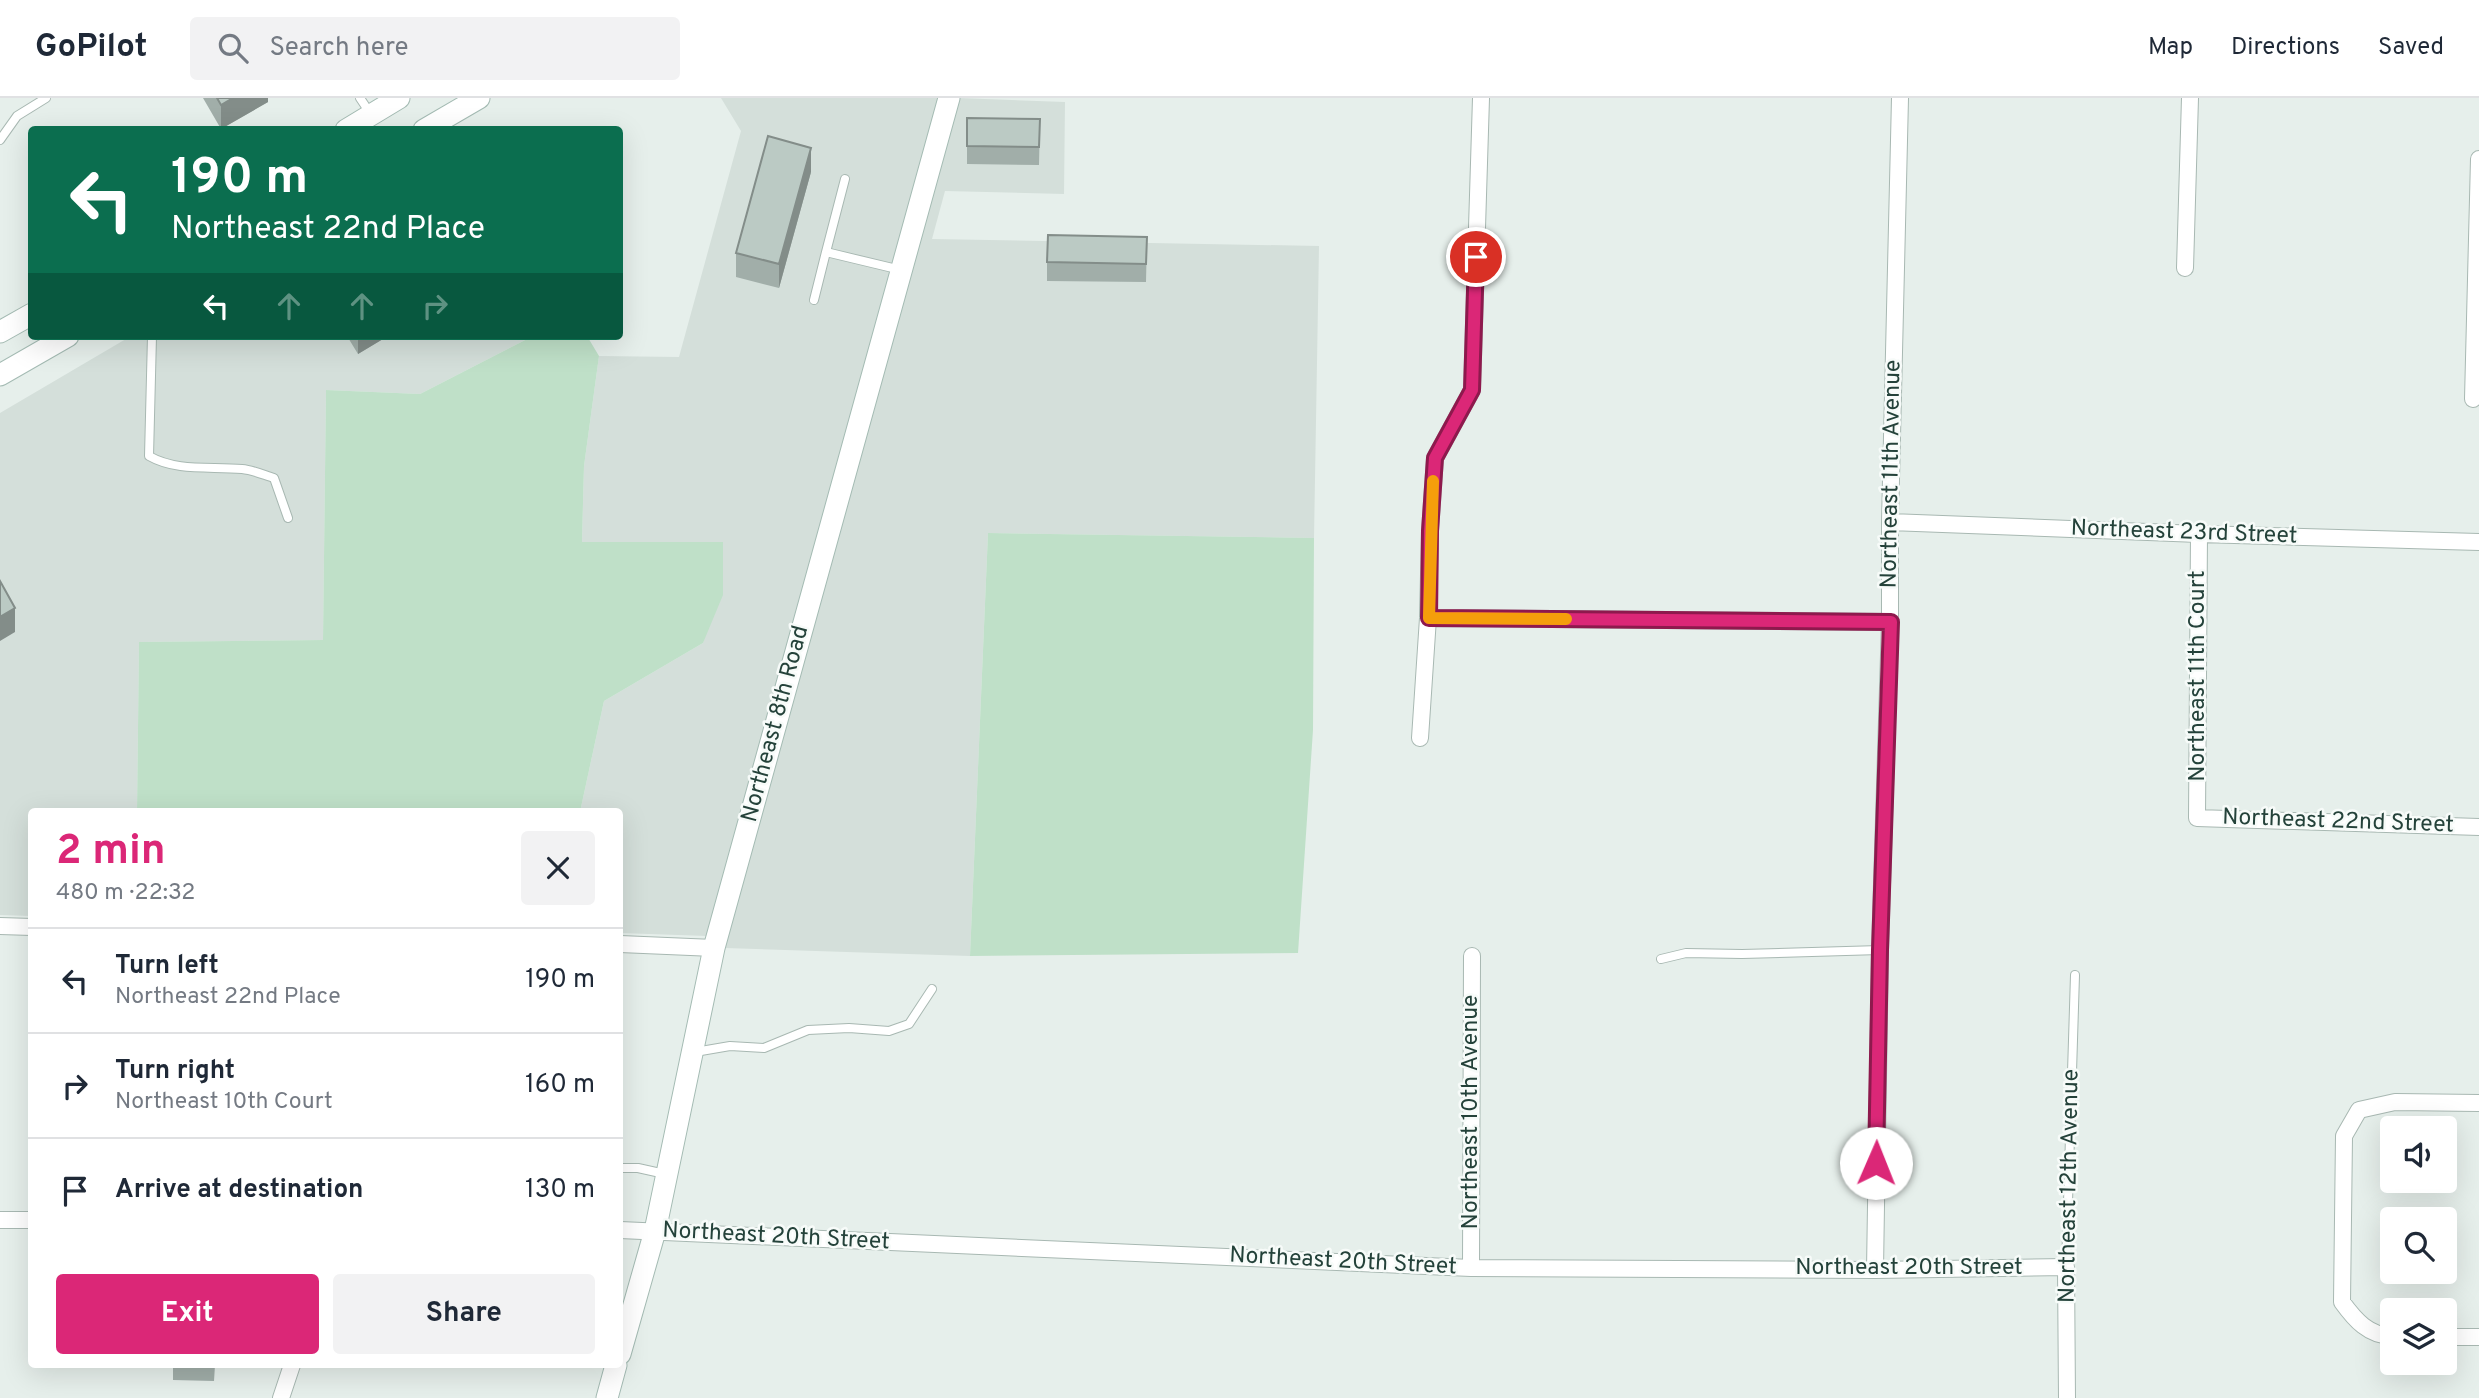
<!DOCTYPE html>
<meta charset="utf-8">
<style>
:root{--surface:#fff;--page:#f2f2f3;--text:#1f2937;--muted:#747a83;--line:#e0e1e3;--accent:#db2777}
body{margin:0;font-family:Overpass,sans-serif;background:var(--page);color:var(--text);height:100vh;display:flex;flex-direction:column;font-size:26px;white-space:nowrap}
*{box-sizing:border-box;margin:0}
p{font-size:23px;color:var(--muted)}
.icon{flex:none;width:38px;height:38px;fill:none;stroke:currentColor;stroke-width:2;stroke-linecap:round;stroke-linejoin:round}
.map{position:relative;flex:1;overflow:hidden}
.details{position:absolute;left:28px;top:710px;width:595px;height:560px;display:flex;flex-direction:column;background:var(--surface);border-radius:7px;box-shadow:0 7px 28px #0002}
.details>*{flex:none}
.banner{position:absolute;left:28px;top:28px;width:595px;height:214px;border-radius:7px;box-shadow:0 7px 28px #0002;background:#0b6e4f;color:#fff;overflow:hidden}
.buttons{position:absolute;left:2380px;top:1018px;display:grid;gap:14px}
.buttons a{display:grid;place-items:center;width:77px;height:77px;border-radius:7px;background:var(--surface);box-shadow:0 7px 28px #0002;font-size:35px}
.pin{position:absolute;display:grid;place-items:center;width:60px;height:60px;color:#fff;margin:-30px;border:4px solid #fff;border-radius:50%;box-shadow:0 2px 7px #0007}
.me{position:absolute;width:77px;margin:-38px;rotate:1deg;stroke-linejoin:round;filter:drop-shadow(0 0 5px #0008)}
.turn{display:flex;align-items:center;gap:24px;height:147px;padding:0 28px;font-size:32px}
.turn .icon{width:91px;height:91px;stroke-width:2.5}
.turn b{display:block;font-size:49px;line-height:60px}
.lanes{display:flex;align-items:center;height:66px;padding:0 28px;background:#0003;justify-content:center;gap:35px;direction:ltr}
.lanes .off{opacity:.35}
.round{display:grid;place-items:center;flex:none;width:74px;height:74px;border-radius:7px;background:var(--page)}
.headline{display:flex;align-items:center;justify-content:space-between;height:119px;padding:0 28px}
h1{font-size:42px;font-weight:700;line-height:52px;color:var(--accent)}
.cta{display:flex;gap:14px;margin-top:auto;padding:14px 28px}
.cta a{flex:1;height:80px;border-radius:7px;background:var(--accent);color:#fff;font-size:28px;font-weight:700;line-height:80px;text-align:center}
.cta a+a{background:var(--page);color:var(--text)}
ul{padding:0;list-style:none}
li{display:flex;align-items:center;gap:21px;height:105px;padding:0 28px;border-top:2px solid var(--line)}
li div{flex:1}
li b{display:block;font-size:26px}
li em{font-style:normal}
header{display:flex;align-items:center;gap:42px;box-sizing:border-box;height:98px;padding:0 35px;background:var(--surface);border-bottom:2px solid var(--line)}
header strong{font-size:33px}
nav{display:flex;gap:38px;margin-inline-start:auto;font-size:24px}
.search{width:490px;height:63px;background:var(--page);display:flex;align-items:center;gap:18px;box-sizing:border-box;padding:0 24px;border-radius:7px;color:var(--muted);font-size:26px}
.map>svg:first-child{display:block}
.built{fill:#d4dfda}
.green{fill:#bfe0c8}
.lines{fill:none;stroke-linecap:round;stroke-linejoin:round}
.lane-casing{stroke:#a8b8b2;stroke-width:10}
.street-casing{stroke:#a8b8b2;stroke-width:18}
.secondary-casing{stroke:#a4bbb3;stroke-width:23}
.lane{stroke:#fff;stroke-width:8}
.street{stroke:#fff;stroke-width:16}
.secondary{stroke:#fff;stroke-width:21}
.wall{fill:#a1aea9}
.shaded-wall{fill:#838d89}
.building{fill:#bbcac4;stroke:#838d89;stroke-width:2}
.route-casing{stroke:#8e194d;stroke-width:18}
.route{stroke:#db2777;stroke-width:12}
.slow{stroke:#f59e0b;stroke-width:12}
.labels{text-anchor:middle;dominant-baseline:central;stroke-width:5;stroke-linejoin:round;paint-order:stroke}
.street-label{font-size:23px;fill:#24423a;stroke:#f7fbf9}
</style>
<header>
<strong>GoPilot</strong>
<div class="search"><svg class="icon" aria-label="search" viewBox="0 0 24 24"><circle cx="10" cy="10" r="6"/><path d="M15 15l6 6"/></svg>Search here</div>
<nav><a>Map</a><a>Directions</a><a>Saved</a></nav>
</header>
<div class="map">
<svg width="2479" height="1300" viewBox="0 0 2479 1300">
<rect width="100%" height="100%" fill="#e6efeb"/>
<path class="built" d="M721,0H938L707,838L620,835V714H580L604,603L703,545L723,444H582L584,368L599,258L679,259L741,33Z
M958,0L1065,4L1064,96L945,93L932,141L1319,148L1314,440L988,435L970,858L725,850Z
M131,238H533L420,296L326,292L323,542L139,544L137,714H32L31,818L0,817V315Z"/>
<path class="green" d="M533,238H587L599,258L584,368L582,444H723V497L703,545L604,603L580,714H137L139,544L323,542L326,292L420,296Z
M988,435L1314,440L1313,632L1298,855L970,858Z"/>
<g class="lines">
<defs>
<path id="lane" d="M360,0L370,15
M0,42L17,18L46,0
M845,81L826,154L901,172
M814,202L826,154
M152,238L149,358C177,374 211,368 242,371C253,372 264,377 274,380L288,420
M1661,861L1686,855L1742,856L1880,852
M695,954L730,948L764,950L808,932L849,930L889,933L909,926L932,891
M620,1070H638L665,1076
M2066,1169L2075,877"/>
<path id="street" d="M2185,170L2190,0
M2473,301L2479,61
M1890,424L2199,436L2479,444
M2199,436L2197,720L2479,729
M1428,520L1890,524
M1420,640L1428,520L1430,433L1435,360L1472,292L1481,0
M0,828L32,829
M620,846L714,850
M0,1122H32
M620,1132L1471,1170L1875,1172L2066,1169L2067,1300
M1471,1170L1472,858
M1875,1172L1880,852L1890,524V424L1900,0
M2392,1238C2369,1238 2355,1222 2342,1204L2344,1038L2359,1012L2395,1004L2479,1005
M2445,1239H2479
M281,1300L292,1267"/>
<path id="secondary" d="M346,32L399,0
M424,32L479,0
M0,234L32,216
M0,277L68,238
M620,1256L655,1133L714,850L949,0
M607,1300L616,1267"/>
</defs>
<use href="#lane" class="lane-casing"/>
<use href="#street" class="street-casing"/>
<use href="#secondary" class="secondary-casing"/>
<use href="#lane" class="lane"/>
<use href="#street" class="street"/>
<use href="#secondary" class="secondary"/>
</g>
<path class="wall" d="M203,0H268V4L221,31Z
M1040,21L1039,67L967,66V48Z
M811,74L779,190L736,179V155Z
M1147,139L1146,184L1047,183V164Z
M347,238H388L358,256Z
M173,1267H256V1268L215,1267L214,1283L173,1282Z"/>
<path class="shaded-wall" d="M233,0H268V4L221,31V7Z
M811,50V74L779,190V166Z
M358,238H388L358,256Z
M15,510V534L0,543V519Z"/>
<path class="building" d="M217,0H233L221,7Z
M967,20L1040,21L1039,49L967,48Z
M768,38L811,50L779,166L736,155Z
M1048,137L1147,139L1146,166L1047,164Z
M0,483L15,510L0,519Z"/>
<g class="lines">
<defs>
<path id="route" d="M1476,159L1472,292L1435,360L1430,433L1429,520L1891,524L1880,852L1876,1065"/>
</defs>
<use href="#route" class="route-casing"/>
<use href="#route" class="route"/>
<path class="slow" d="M1433,383L1429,520L1566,521"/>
</g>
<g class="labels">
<g class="street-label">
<text transform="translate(1892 376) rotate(-89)">Northeast 11th Avenue</text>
<text transform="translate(2184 435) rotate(2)">Northeast 23rd Street</text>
<text transform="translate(2198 578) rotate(-90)">Northeast 11th Court</text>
<text transform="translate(776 626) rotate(-75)">Northeast 8th Road</text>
<text transform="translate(2338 724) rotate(2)">Northeast 22nd Street</text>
<text transform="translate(1471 1014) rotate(-90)">Northeast 10th Avenue</text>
<text transform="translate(2070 1088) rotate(-89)">Northeast 12th Avenue</text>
<text transform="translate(776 1139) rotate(3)">Northeast 20th Street</text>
<text transform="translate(1343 1164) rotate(3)">Northeast 20th Street</text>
<text x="1909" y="1170">Northeast 20th Street</text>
</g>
</g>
</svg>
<div class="buttons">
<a><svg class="icon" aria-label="sound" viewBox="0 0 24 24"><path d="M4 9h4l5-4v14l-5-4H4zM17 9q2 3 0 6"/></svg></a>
<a><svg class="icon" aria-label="search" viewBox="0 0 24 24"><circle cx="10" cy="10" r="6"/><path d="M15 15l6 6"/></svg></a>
<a><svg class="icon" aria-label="layers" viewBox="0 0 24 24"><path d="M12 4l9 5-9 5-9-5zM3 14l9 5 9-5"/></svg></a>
</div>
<div class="pin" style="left:1476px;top:159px;background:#d93025"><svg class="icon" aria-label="arrive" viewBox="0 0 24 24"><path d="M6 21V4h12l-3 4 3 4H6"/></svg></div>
<svg class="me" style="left:1876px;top:1065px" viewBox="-20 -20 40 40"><circle r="19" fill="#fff"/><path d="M0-13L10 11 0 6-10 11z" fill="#db2777"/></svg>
<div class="banner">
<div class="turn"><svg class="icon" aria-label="left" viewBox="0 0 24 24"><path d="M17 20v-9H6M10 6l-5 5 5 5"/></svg><div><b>190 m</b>Northeast 22nd Place</div></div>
<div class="lanes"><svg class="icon" aria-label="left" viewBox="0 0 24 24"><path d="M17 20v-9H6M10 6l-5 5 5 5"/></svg><svg class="icon off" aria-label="ahead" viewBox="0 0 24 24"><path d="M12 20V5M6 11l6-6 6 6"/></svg><svg class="icon off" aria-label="ahead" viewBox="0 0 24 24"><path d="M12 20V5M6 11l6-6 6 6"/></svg><svg class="icon off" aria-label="right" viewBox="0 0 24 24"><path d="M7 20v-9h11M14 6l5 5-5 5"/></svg></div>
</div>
<section class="details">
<div class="headline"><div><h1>2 min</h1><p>480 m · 22:32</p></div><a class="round"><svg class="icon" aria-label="close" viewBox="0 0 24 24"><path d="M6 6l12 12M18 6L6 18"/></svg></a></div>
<ul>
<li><svg class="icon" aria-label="left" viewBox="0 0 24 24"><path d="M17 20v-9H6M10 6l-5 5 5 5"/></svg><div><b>Turn left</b><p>Northeast 22nd Place</p></div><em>190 m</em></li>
<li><svg class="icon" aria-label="right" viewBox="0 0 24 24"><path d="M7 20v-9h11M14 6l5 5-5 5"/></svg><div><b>Turn right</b><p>Northeast 10th Court</p></div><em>160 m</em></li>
<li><svg class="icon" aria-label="arrive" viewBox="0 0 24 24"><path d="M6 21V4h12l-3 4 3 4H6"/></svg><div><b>Arrive at destination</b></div><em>130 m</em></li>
</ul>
<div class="cta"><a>Exit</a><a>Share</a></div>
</section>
</div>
